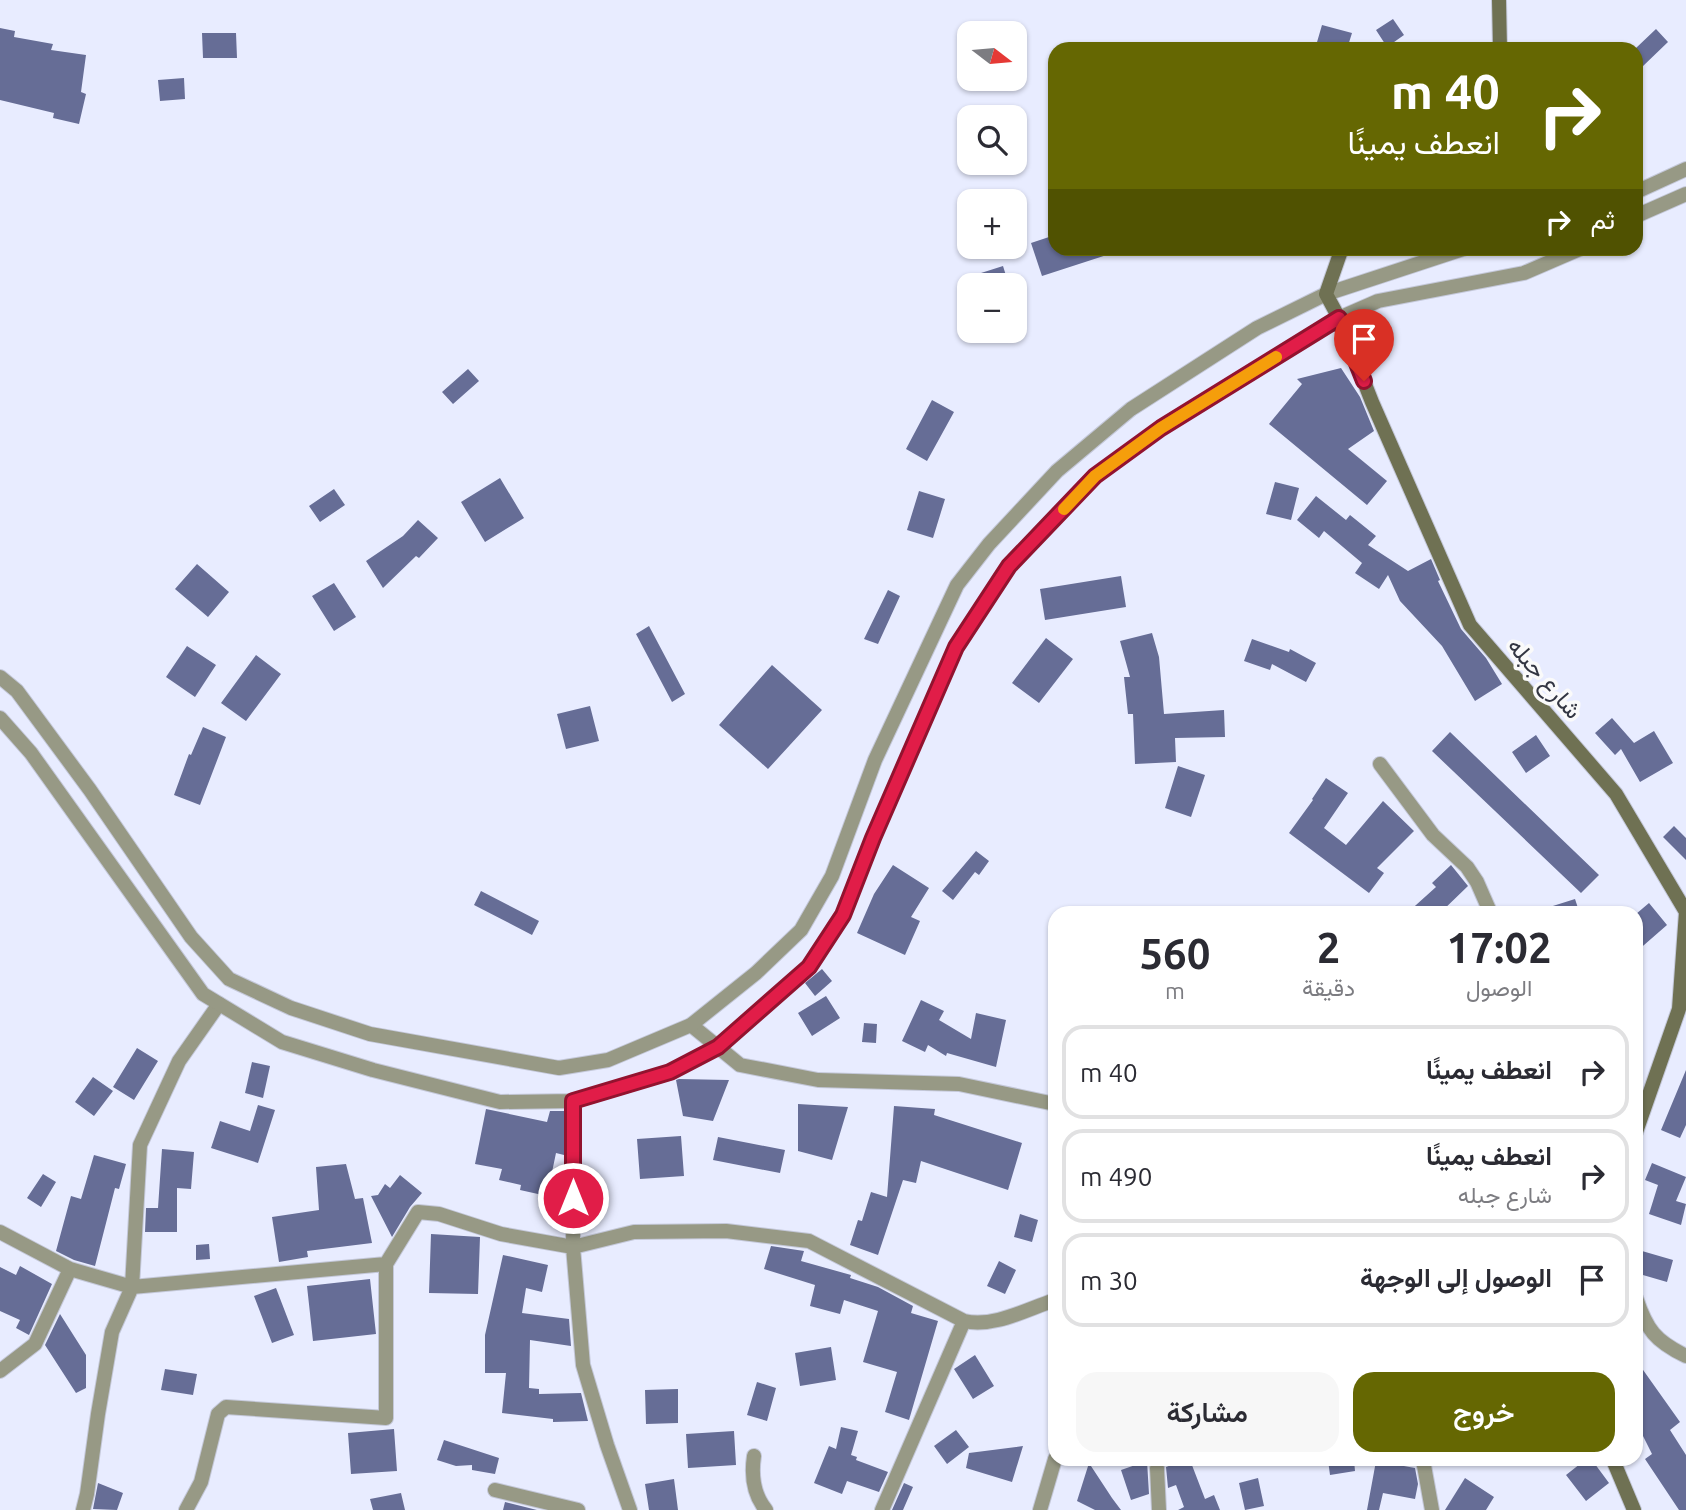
<!DOCTYPE html>
<html lang="ar">
<meta charset="utf-8">
<style>
:root{--surface:#fff;--page:#f7f7f7;--text:#2b2b33;--muted:#7c7c81;--line:#e1e1e2;--accent:#656702}
body{margin:0;font-family:Ubuntu,Vazirmatn,sans-serif;background:var(--page);color:var(--text);direction:rtl;height:100vh;display:flex;flex-direction:column;font-size:26px;white-space:nowrap}
*{box-sizing:border-box;margin:0}
p{font-size:23px;color:var(--muted)}
.icon{flex:none;width:38px;height:38px;fill:none;stroke:currentColor;stroke-width:2;stroke-linecap:round;stroke-linejoin:round}
.map{position:relative;flex:1;overflow:hidden;direction:ltr}
.side{position:absolute;left:1048px;top:906px;width:595px;height:560px;display:flex;flex-direction:column;background:var(--surface);border-radius:21px;box-shadow:0 2px 5px #0004;direction:rtl}
.side>*{flex:none}
.banner{position:absolute;left:1048px;top:42px;width:595px;height:214px;border-radius:21px;box-shadow:0 2px 5px #0004;direction:rtl;background:#656702;color:#fff;overflow:hidden}
.needle{width:46px;rotate:106deg}
.fabs{position:absolute;left:957px;top:21px;display:grid;gap:14px}
.fabs a{display:grid;place-items:center;width:70px;height:70px;border-radius:14px;background:var(--surface);box-shadow:0 2px 5px #0004;font-size:35px}
.pin{position:absolute;display:grid;place-items:center;width:60px;height:60px;color:#fff;margin:-72px -30px;border-radius:50% 50% 50% 0;rotate:-45deg;box-shadow:0 0 7px #0007}
.pin .icon{rotate:45deg}
.me{position:absolute;width:77px;margin:-38px;rotate:0deg;stroke-linejoin:round;filter:drop-shadow(0 0 5px #0008)}
.turn{display:flex;align-items:center;gap:24px;height:147px;padding:0 28px;font-size:32px}
.turn .icon{width:91px;height:91px;stroke-width:2.5}
.turn b{display:block;font-size:49px;line-height:60px}
.then{display:flex;align-items:center;height:66px;padding:0 28px;background:#0003;gap:14px;font-size:26px}
.eta{display:flex;justify-content:space-evenly;align-items:center;height:119px;text-align:center}
.eta b{font-size:42px;font-weight:600;line-height:49px}
.button{display:flex;gap:14px;margin-top:auto;padding:14px 28px}
.button a{flex:1;height:80px;border-radius:21px;background:var(--accent);color:#fff;font-size:28px;font-weight:600;line-height:80px;text-align:center}
.button a+a{background:var(--page);color:var(--text)}
ul{padding:0;list-style:none}
li{display:flex;align-items:center;gap:21px;height:94px;margin:0 14px 10px;padding:0 14px;border:4px solid var(--line);border-radius:21px}
li div{flex:1}
li b{display:block;font-size:26px}
li em{font-style:normal}
.map>svg:first-child{display:block}
.building{fill:#666d96}
.lines{fill:none;stroke-linecap:round;stroke-linejoin:round}
.minor-casing{stroke:#c4c8d9;stroke-width:16}
.tertiary-casing{stroke:#c4c8d9;stroke-width:16}
.secondary-casing{stroke:#c4c8d9;stroke-width:16}
.minor{stroke:#979985;stroke-width:14}
.tertiary{stroke:#979985;stroke-width:14}
.secondary{stroke:#6f7153;stroke-width:14}
.route-casing{stroke:#92132f;stroke-width:18}
.route{stroke:#e11d48;stroke-width:12}
.slow{stroke:#f59e0b;stroke-width:12}
.labels{text-anchor:middle;dominant-baseline:central;stroke-width:7;stroke-linejoin:round;paint-order:stroke}
.street-label{font-size:24px;fill:#333642;stroke:#fafafa}
</style>
<div class="map">
<svg width="1686" height="1510" viewBox="0 0 1686 1510">
<rect width="100%" height="100%" fill="#e8ecff"/>
<path class="building" d="M1393,19L1404,35L1387,47L1376,30Z
M1322,25L1352,33L1347,49H1315Z
M0,28L15,31L14,37L53,44L51,50L86,55L81,92L86,94L79,124L53,118L54,113L0,100Z
M1656,29L1668,42L1642,67L1636,61V48Z
M202,33H236L237,58H203Z
M184,78L185,99L160,101L158,80Z
M1055,235V248H1119V251L1042,276L1031,243Z
M1003,266L1009,285H985L981,273Z
M1341,368L1360,397L1374,431L1348,449L1387,481L1367,505L1269,424L1302,384L1297,379Z
M468,369L479,381L453,404L442,392Z
M932,400L954,412L927,461L906,449Z
M500,478L524,518L485,542L461,502Z
M1275,482L1299,488L1291,520L1266,514Z
M334,489L345,505L320,522L309,506Z
M919,491L945,499L933,538L907,530Z
M1316,496L1346,520L1350,515L1376,536L1368,545L1408,571L1431,559L1440,580L1438,581L1461,629L1486,658L1502,684L1475,701L1442,646L1400,601L1388,575L1379,589L1355,573L1362,563L1324,531L1319,538L1297,520Z
M418,520L438,538L419,558L416,556L383,588L366,561L403,536Z
M197,564L229,592L208,617L175,589Z
M1121,576L1126,607L1045,620L1040,589Z
M334,583L356,617L334,631L312,596Z
M888,590L900,596L878,644L864,639Z
M649,626L685,694L672,702L636,634Z
M1152,633L1159,657L1164,714L1224,710L1225,737L1175,738L1176,762L1135,764L1133,714H1128L1124,677H1130L1120,641Z
M1046,638L1073,659L1039,703L1012,683Z
M1252,639L1289,652L1290,649L1316,663L1306,682L1272,664L1270,670L1244,661Z
M187,646L216,665L195,697L166,677Z
M256,655L281,674L246,721L221,703Z
M772,665L822,710L768,769L719,725Z
M590,706L599,741L566,749L557,714Z
M1612,718L1634,743L1654,731L1673,763L1640,782L1621,749L1615,755L1595,733Z
M203,727L226,737L200,805L174,795L189,754L191,755Z
M1450,732L1599,875L1581,893L1432,751Z
M1536,735L1550,756L1526,773L1512,752Z
M1178,766L1205,775L1191,817L1165,808Z
M1326,778L1348,793L1324,828L1346,845L1383,801L1414,831L1377,868L1384,873L1369,893L1289,833L1313,800L1312,799Z
M1674,826L1686,838V860L1663,837Z
M976,851L989,861L979,875L975,872L953,900L942,891Z
M893,865L929,888L911,917L920,921L905,955L857,933L874,894Z
M1451,865L1468,886L1439,914H1406L1436,887L1432,883Z
M481,891L539,921L532,935L474,905Z
M1575,899L1580,914H1537V911Z
M1649,903L1667,925L1636,952V914Z
M822,969L832,981L815,996L805,983Z
M826,996L840,1018L812,1036L798,1013Z
M921,1000L944,1011L939,1020L971,1039L976,1013L1006,1020L996,1067L947,1053L946,1056L928,1045L925,1052L902,1041Z
M864,1023L877,1024L876,1043L862,1042Z
M137,1048L158,1061L134,1100L113,1087Z
M252,1062L270,1066L263,1098L245,1093Z
M1686,1070V1125L1680,1138L1661,1130Z
M93,1077L113,1091L94,1116L75,1102Z
M679,1079L729,1080L713,1121L683,1116L676,1080Z
M798,1104L848,1107L832,1160L798,1151Z
M258,1105L275,1110L258,1163L211,1148L220,1121L250,1131Z
M894,1106L935,1109L934,1115L1022,1143L1008,1190L921,1161L916,1183L903,1180L878,1255L850,1245L858,1220L862,1221L871,1192L887,1197Z
M486,1109L547,1122L550,1111H564V1155L556,1153L547,1196L520,1190L521,1185L499,1180L502,1169L475,1164Z
M681,1136L684,1176L640,1179L637,1139Z
M718,1137L785,1150L780,1173L713,1160Z
M162,1149L194,1152L191,1189L177,1188V1232H145L146,1208H158Z
M94,1155L126,1164L119,1189L115,1188L95,1266L74,1260L56,1251L71,1196L81,1199Z
M1652,1163L1686,1177L1676,1201L1686,1204L1681,1225L1649,1214L1658,1185L1645,1180Z
M346,1164L355,1199L363,1198L372,1243L307,1251L308,1257L279,1262L272,1217L319,1210L316,1167Z
M43,1174L56,1182L41,1207L27,1198Z
M400,1175L422,1193L410,1207L392,1237L371,1196L378,1195L385,1184L390,1188Z
M1020,1214L1038,1220L1032,1242L1014,1237Z
M431,1234L480,1237L478,1294L429,1293Z
M209,1244L210,1259L196,1260V1245Z
M771,1246L804,1251L801,1261L851,1275L850,1278L878,1287L913,1306L911,1313L938,1321L909,1420L885,1412L897,1372L863,1362L878,1311L844,1300L840,1314L810,1306L815,1285L764,1269Z
M1642,1251L1673,1260L1667,1282L1636,1273Z
M503,1255L548,1265L542,1292L526,1288L522,1313L569,1319L571,1346L530,1340L529,1388L539,1389V1394L581,1393L588,1421L553,1422V1419L502,1413L506,1373H485V1335Z
M999,1261L1016,1270L1005,1294L987,1286Z
M20,1266L52,1284L29,1335L16,1328L20,1320L0,1311V1267L16,1275Z
M370,1279L376,1334L313,1341L307,1286Z
M276,1288L294,1335L272,1343L254,1296Z
M60,1314L86,1355V1388L76,1393L45,1345Z
M831,1347L836,1380L800,1386L795,1353Z
M975,1355L994,1386L973,1399L954,1369Z
M1636,1360L1680,1422L1670,1430L1686,1455V1510H1679L1645,1459L1652,1454L1636,1422Z
M165,1369L197,1374L193,1395L161,1390Z
M757,1382L776,1388L767,1421L747,1415Z
M678,1389V1423L646,1424L645,1390Z
M841,1427L858,1431L851,1455L857,1457L856,1460L888,1472L879,1492L847,1481L842,1494L814,1483L829,1446L836,1449Z
M394,1429L397,1471L351,1474L348,1433Z
M956,1430L969,1447L947,1464L934,1446Z
M734,1431L736,1465L688,1468L686,1434Z
M444,1440L499,1458L495,1474L472,1470V1465L456,1466L437,1460Z
M1023,1446L1012,1482L966,1468L969,1453Z
M1185,1460H1190L1205,1499L1214,1495L1220,1510H1178L1184,1507L1176,1485L1168,1488L1166,1467Z
M1328,1460H1354L1355,1471L1330,1475Z
M1585,1460H1592L1609,1483L1586,1501L1566,1475Z
M1147,1461L1149,1494L1131,1500L1121,1470Z
M1376,1461L1415,1468L1418,1484L1415,1499L1383,1493L1379,1510H1367Z
M1089,1463L1112,1498L1121,1510H1095L1077,1501Z
M1258,1478L1264,1506L1245,1510L1239,1483Z
M1465,1478L1494,1497L1486,1510H1445Z
M674,1479L678,1510H649L645,1484Z
M98,1483L123,1493L117,1510L93,1509Z
M904,1483L913,1487L903,1510H892Z
M401,1493L405,1510H373L370,1499Z
M505,1502L537,1510H503Z"/>
<g class="lines">
<defs>
<path id="minor" d="M1380,764L1433,835L1467,867L1477,882L1491,914
M691,1025L740,1065L818,1080L959,1084L1055,1104
M574,1101L573,1247L583,1365L607,1445L630,1510
M0,1232L70,1269L132,1287L140,1145L179,1061L219,1004
M1636,1298C1647,1330 1655,1341 1686,1356
M0,1371L35,1344L70,1269
M754,1456C751,1476 753,1494 766,1510
M1423,1460L1432,1510
M1157,1468L1159,1510
M495,1490L578,1510
M83,1510L87,1494L98,1414L112,1332L132,1287L386,1264
M186,1510L201,1482L218,1414L226,1407L386,1418V1264L418,1212L439,1214L501,1234L573,1247L634,1232L726,1231L809,1241L964,1321C994,1328 1027,1309 1055,1300
M882,1510L964,1321
M1040,1510L1055,1459"/>
<path id="tertiary" d="M1636,192L1686,169
M1636,216L1686,194
M0,677L17,691L90,790L191,937L229,979L291,1008L370,1034L559,1068L608,1060L691,1025L756,973L801,930L832,876L875,760L957,585L989,544L1057,471L1131,409L1257,328L1326,294L1466,248
M0,718L31,753L203,994L282,1042L373,1070L500,1102L574,1101L671,1072L718,1047L809,967L843,915L873,838L956,647L1009,566L1095,476L1161,428L1339,318L1378,301L1524,273L1582,248"/>
<path id="secondary" d="M1499,0L1500,49
M1342,248L1326,294L1339,318L1372,402L1470,625L1616,794L1686,912L1679,1009L1636,1132
M1613,1460L1634,1510"/>
</defs>
<use href="#minor" class="minor-casing"/>
<use href="#tertiary" class="tertiary-casing"/>
<use href="#secondary" class="secondary-casing"/>
<use href="#minor" class="minor"/>
<use href="#tertiary" class="tertiary"/>
<use href="#secondary" class="secondary"/>
</g>
<g class="lines">
<defs>
<path id="route" d="M573,1198V1101L670,1072L718,1047L809,967L843,915L873,838L956,647L1009,566L1095,476L1161,428L1339,318L1364,381"/>
</defs>
<use href="#route" class="route-casing"/>
<use href="#route" class="route"/>
<path class="slow" d="M1064,509L1095,476L1161,428L1276,357"/>
</g>
<g class="labels">
<g class="street-label">
<text transform="translate(1545 678) rotate(49)">شارع جبله</text>
</g>
</g>
</svg>
<div class="fabs">
<a><svg class="needle" viewBox="-14 -14 28 28"><path d="M0-13l5 13h-10z" fill="#e53935"/><path d="M0 13l5-13h-10z" fill="#7c7c81"/></svg></a>
<a><svg class="icon" aria-label="search" viewBox="0 0 24 24"><circle cx="10" cy="10" r="6"/><path d="M15 15l6 6"/></svg></a>
<a>+</a>
<a>−</a>
</div>
<div class="pin" style="left:1364px;top:381px;background:#d93025"><svg class="icon" aria-label="arrive" viewBox="0 0 24 24"><path d="M6 21V4h12l-3 4 3 4H6"/></svg></div>
<svg class="me" style="left:573px;top:1198px" viewBox="-20 -20 40 40"><circle r="17" fill="#e11d48" stroke="#fff" stroke-width="3"/><path d="M0-11L8 9 0 5-8 9z" fill="#fff"/></svg>
<div class="banner">
<div class="turn"><svg class="icon" aria-label="right" viewBox="0 0 24 24"><path d="M7 20v-9h11M14 6l5 5-5 5"/></svg><div><b>40 m</b>انعطف يمينًا</div></div>
<div class="then">ثم<svg class="icon" aria-label="right" viewBox="0 0 24 24"><path d="M7 20v-9h11M14 6l5 5-5 5"/></svg></div>
</div>
<section class="side">
<div class="eta">
<div><b>17:02</b><p>الوصول</p></div>
<div><b>2</b><p>دقيقة</p></div>
<div><b>560</b><p>m</p></div>
</div>
<ul>
<li><svg class="icon" aria-label="right" viewBox="0 0 24 24"><path d="M7 20v-9h11M14 6l5 5-5 5"/></svg><div><b>انعطف يمينًا</b></div><em>40 m</em></li>
<li><svg class="icon" aria-label="right" viewBox="0 0 24 24"><path d="M7 20v-9h11M14 6l5 5-5 5"/></svg><div><b>انعطف يمينًا</b><p>شارع جبله</p></div><em>490 m</em></li>
<li><svg class="icon" aria-label="arrive" viewBox="0 0 24 24"><path d="M6 21V4h12l-3 4 3 4H6"/></svg><div><b>الوصول إلى الوجهة</b></div><em>30 m</em></li>
</ul>
<div class="button"><a>خروج</a><a>مشاركة</a></div>
</section>
</div>
